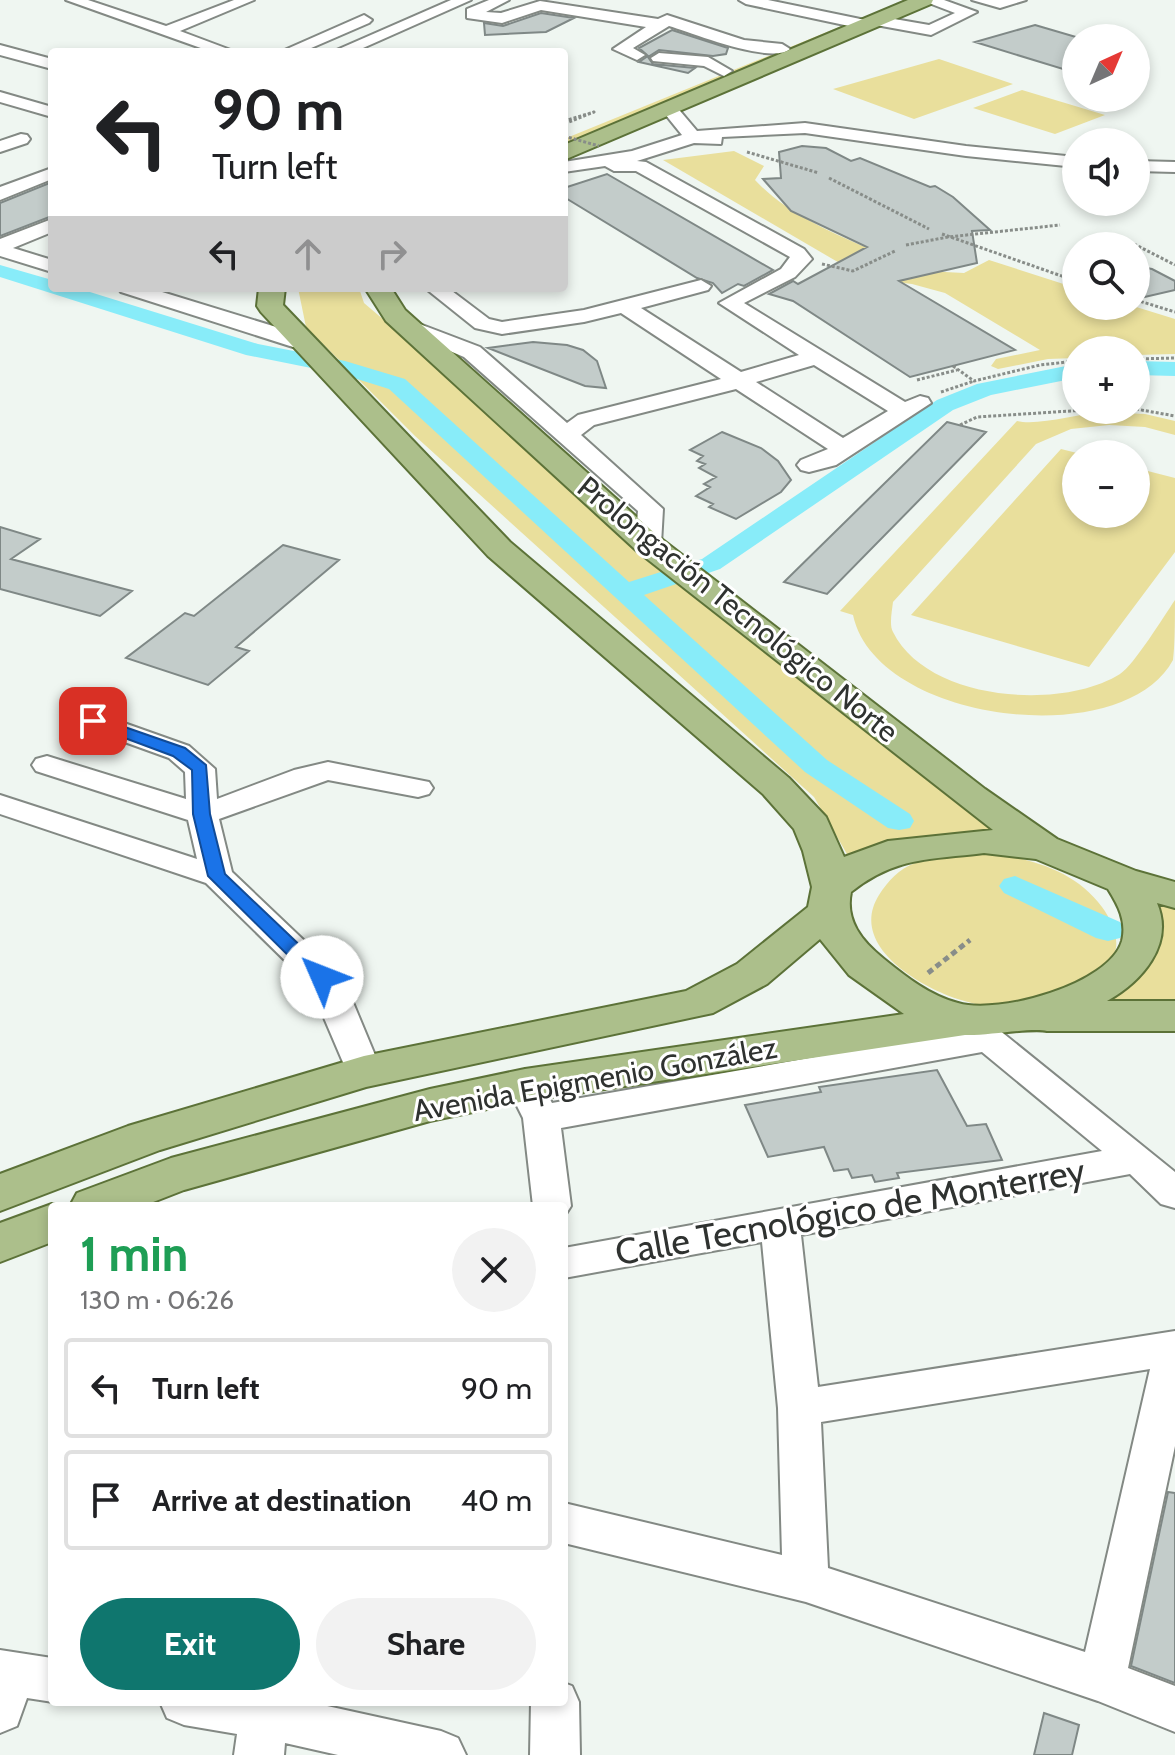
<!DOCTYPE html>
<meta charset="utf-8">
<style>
:root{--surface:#fff;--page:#f2f2f2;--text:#202124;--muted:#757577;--line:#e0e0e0;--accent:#0f766e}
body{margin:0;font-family:Cabin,sans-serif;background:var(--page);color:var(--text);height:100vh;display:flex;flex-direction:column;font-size:30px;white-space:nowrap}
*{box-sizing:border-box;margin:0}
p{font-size:26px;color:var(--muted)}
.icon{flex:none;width:44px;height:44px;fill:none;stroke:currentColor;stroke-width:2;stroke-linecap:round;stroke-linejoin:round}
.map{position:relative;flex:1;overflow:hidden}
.sheet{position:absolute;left:48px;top:1202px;width:520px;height:504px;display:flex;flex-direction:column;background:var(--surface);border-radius:8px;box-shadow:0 4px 12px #0003}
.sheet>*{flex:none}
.hud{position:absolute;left:48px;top:48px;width:520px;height:244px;border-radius:8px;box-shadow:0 4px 12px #0003;background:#fff;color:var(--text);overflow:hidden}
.needle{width:52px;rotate:44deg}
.tools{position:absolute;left:1062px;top:24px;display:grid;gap:16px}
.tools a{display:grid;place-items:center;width:88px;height:88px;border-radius:50%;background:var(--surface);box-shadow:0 4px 12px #0003;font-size:40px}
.pin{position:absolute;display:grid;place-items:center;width:68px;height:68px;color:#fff;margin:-34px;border-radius:16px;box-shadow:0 4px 12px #0006}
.me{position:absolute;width:88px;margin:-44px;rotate:314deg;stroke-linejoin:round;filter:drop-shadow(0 0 6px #0008)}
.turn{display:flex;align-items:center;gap:28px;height:168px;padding:0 32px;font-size:36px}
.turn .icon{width:104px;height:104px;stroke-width:2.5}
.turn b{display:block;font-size:56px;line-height:68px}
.lanes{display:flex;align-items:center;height:76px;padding:0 32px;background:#0003;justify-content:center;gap:40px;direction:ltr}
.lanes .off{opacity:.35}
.round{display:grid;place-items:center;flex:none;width:84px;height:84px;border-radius:42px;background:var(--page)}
.head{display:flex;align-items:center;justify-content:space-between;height:136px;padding:0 32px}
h1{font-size:48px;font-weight:700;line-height:60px;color:#1e9e55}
.cta{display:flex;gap:16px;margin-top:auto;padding:16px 32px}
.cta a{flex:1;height:92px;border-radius:48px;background:var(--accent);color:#fff;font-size:32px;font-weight:700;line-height:92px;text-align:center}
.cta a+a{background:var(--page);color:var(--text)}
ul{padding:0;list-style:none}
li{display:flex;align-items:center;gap:24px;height:100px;margin:0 16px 12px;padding:0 16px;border:4px solid var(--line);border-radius:8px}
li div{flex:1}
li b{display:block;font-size:30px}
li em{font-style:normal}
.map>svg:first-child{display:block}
.green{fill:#e9df9c}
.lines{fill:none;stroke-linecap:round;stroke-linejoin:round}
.canal{fill:#88ecf9;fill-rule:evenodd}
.building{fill:#c3ccca;stroke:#7f8886;stroke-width:2}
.minor-casing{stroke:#838984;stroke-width:4}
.major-casing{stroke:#5c7238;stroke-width:4}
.path-far1{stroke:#888d89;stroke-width:3;stroke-dasharray:3 2;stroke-linecap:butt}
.path{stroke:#888d89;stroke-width:5;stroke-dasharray:6 4;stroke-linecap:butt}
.minor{fill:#fff;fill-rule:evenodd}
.major{fill:#acbf8b;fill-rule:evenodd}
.path-bridge{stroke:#888d89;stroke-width:3;stroke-dasharray:3 2;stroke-linecap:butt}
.route{fill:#1a73e8;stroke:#114b97;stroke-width:2}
.labels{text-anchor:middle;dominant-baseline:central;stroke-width:6;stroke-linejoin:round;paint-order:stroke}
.street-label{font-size:30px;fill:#2f3230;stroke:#fff}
.near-street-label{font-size:36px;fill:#2f3230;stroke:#fff}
</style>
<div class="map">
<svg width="1175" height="1755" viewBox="0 0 1175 1755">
<rect width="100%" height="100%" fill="#eff6f1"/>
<path class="green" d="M844,25L856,27L564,147V139Z
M939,59L1013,84L914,119L833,89Z
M1022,90L1105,115L1055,134L973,108Z
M734,151L764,166L755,180C783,210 825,230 863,246C881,253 893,256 907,270L964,273L989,260L1076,288V306H1133L1175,319V354L1136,355V350H1076V358L1048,359L998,369L991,366L996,359L1040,350L945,293L912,284L878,280L848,268L663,160Z
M298,288H359L364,303L894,754L1014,840L851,861L814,797L415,436L306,327Z
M1102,412L1145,414L1175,421V435L1145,427L1109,425L1071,429L1036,444L893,602C892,611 889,625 893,632C927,701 1061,711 1120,674C1134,665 1164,616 1175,600C1175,616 1175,646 1173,660C1123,753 876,723 853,615L840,611L1017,421C1038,426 1077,414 1102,412Z
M1061,449L1081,454H1076V514H1136V468L1175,478V552L1089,667L911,615Z
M987,852C1031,859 1075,870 1102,907C1110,918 1118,934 1116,948C1114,956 1109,964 1106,971C1085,980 1034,1006 1015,1008C998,1010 977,1005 961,1000C922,988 847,946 879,895C888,881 899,869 915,863C938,853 963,853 987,852Z
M1144,894L1175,903V1006L1085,1007L1143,972Z"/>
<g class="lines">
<path class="canal" d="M0,265L52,280V288H77L258,344L345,361L405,379L629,582L702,559L937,400L977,384L1076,364V378L991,395L953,410L720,569L644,595L827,760L910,814L914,821L910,828L899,830L888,828L805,772L389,389L341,374L246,355L0,277Z
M1136,361L1175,362V376L1136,375Z
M1015,876L1120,922L1125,930L1120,938L1108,941L1096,938L1004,893L999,886L1004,879Z"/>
</g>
<path class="building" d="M541,13L574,18L546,32L485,35L484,23L503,26Z
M1035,25L1076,37V73L975,42Z
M672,30L728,48L726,54L713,56L659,50L648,57L653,64L695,68L688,73L639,62L648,56L639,48Z
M802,146L826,148L851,161L860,158L930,187L935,186L953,197L990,230L972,231L977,263L899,281L1015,350L910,377L793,301L769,294L793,281L798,284L867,247L791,211L763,179L781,178L779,152Z
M607,174L773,270L744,286L738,284L722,293L713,283L697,278L564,197V188Z
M52,182V216L0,236V203Z
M1136,266L1152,269L1175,281V290L1136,299Z
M533,342L567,345L583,350L597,361L606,388L585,386L488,348Z
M947,422L986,432L827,594L784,582Z
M722,432L761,448L778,461L791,480L781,492L736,519L709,507L713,504L696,496L710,487L704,484L716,477L699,468L705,464L697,461L703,456L690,450Z
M0,527L40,539L11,559L132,591L100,616L0,589Z
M283,545L339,560L236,647L249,651L208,685L126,658L185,613L194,616Z
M937,1070L967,1126L986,1124L1002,1160L897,1173L899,1178L875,1182L872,1175L852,1178L848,1169L834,1171L824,1147L768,1157L745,1105L821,1092L819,1087Z
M1168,1492L1175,1493V1683L1131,1666Z
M1044,1713L1079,1725L1072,1755H1034Z"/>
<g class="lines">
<defs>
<path id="minor" d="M66,0H88L166,26L234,0H254L180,31L236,52H212Z
M451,0H471L354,52H332Z
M489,0H509L486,12L501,13L540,1L658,19L667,15L744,40L782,44L790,49C772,65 692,33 669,26L633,48L645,55L637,60L613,49L646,27L541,10L502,23L467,18V9Z
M739,0H768L870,21L877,16L929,25L955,13L921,0H944L977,12L931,35L876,25L868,30L746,4Z
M972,0H1026L1000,8Z
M364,15L372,20L369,23L302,52H280Z
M0,45L52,59V69L0,55Z
M659,53L708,57L732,71L724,76L704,66L653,61L651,58Z
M0,92L52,107V117L0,102Z
M669,104L675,105L697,131L805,123L966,146L1076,157V167L966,156L805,133L722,137L721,144L694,143L637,161L646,162L804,249L812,259L795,277L744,303L905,402L920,396L928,398L931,403L836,465L809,472L801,470L797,465L801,460L828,449L736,389L594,425L581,435L663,509L661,544L657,549H639L635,544L638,511L464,357L403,331L399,327L403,323H417L480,347L567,423L578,415L721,379L621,313L584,322L502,334L475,328L425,288H448L489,319L502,322L584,310L701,280L711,286L708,290L641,308L741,372L799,355L719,303L781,269L790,257L636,171H614L605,166L564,172V162L632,151L682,135L661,109ZM814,365L888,411L843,438L756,382Z
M21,134L27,135L30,139L27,143L0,152V141Z
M1136,161L1175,162V172L1136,171Z
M52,168V179L0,200V187Z
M52,219V232L13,248L52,260V272L0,256V239Z
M118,288H149L309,337L312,342L309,347H293L121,292Z
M93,712L189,746L215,769L217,799L294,770L328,762L429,782L433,788L429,794L418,797L328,780L219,819L232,872L334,969L347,988L382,1072L377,1081L364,1085L351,1081L310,985L206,883L0,814V795L197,859L188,820L36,771L32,765L36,759L47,756L186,799L185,772L169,758L83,727L79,721L83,715Z
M971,1013L983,1017L1175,1172V1208L1161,1204L1130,1174L801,1235L818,1387L1175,1331V1446L1128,1668L1175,1686V1732L1098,1701L806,1602L564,1543V1503L782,1555L778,1408L762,1242L564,1278V1248L1102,1151L982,1052L561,1128L571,1206L564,1217V1206H533L523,1118L514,1100L519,1091L532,1087L545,1091L552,1103L958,1032L954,1025L959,1017ZM1150,1369L1085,1652L828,1568L821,1422Z
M0,1650L52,1658L53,1702L27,1698L17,1726L0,1733Z
M564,1683L572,1686L579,1702L580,1755H530L531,1702H564Z
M160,1702H309L441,1731L458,1738L466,1755H338L285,1743L284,1755H234L237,1734L184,1725L167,1718Z"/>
<path id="major" d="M908,0H933L931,4L564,160V145Z
M259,288H285L283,305L510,542L789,778L826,817L844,857L888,841L993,830L637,551L386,321L365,288H391L405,310L659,537L985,789L1057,839L1136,871L1175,882V908L1157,903C1175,945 1141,982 1107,1001H1175V1031H1047C1032,1027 987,1036 965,1035L525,1101L430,1121L184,1190L143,1206H70L77,1193L171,1158L430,1089L525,1069L904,1014L849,975L820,939L767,984L713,1013L366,1087L160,1150L0,1211V1174L128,1126L364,1056L686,991L737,964L808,907L812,887L803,851L794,829L763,794L488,556L261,312L257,306ZM984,853L1036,859L1108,889C1118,905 1127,921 1122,941C1109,985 998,1015 958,1003C930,996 905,976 884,959C862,941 845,921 851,892C896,856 930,860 984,853Z
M52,1204L60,1206H52V1242L0,1262V1223Z"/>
</defs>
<use href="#minor" class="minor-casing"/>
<use href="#major" class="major-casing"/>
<path class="path-far1" d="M564,121L594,112L564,124
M747,152L819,173
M829,178L929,229
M942,234L1076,281
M1134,244L1175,265
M906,245L948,237L1060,225
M822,264L853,271L895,251
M1136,300L1175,312
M1136,359L1175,358
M953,366L974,381L1040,365L1076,361
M917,380L957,370
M941,392L974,381
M1136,409L1175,416
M960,425L977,417L1086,410"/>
<path class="path" d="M928,973L970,940"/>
<use href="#minor" class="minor"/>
<use href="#major" class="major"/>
<path class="path-bridge" d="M564,136L599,146"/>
</g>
<path class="route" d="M93,716L185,748L206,765L210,814L225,874L329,973L332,977L329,982H315L208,876L193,814L192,770L173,756L87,724L84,721L87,717Z"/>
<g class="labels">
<g class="street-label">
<text transform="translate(738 609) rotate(39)">Prolongación Tecnológico Norte</text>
<text transform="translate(595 1079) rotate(-10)">Avenida Epigmenio González</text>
</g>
<g class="near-street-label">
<text transform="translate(850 1211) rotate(-10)">Calle Tecnológico de Monterrey</text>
</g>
</g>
</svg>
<div class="tools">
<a><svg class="needle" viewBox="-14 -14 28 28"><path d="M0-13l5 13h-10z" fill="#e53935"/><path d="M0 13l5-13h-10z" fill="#757577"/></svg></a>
<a><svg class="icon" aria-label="sound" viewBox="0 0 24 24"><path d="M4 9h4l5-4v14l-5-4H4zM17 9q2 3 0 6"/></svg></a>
<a><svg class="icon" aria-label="search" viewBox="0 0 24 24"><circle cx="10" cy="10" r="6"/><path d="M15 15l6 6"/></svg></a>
<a>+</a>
<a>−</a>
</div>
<div class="pin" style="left:93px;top:721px;background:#d93025"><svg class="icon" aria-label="arrive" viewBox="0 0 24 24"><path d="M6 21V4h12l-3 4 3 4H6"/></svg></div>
<svg class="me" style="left:322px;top:977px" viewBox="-20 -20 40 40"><circle r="19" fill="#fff"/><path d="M0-13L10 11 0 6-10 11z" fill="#1a73e8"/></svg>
<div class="hud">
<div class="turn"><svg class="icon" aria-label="left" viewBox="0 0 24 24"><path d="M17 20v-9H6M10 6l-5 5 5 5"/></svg><div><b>90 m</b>Turn left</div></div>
<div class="lanes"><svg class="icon" aria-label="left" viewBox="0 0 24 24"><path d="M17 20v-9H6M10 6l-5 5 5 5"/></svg><svg class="icon off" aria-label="ahead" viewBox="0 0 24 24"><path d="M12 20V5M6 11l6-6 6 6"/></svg><svg class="icon off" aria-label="right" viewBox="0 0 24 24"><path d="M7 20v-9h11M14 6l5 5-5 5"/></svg></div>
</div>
<section class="sheet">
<div class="head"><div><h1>1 min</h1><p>130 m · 06:26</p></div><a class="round"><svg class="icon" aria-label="close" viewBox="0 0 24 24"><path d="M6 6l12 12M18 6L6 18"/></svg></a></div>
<ul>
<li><svg class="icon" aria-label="left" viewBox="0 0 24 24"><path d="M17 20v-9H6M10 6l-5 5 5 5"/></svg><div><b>Turn left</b></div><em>90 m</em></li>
<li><svg class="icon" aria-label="arrive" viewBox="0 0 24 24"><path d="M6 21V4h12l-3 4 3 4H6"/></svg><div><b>Arrive at destination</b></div><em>40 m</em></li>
</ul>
<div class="cta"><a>Exit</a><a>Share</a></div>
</section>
</div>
